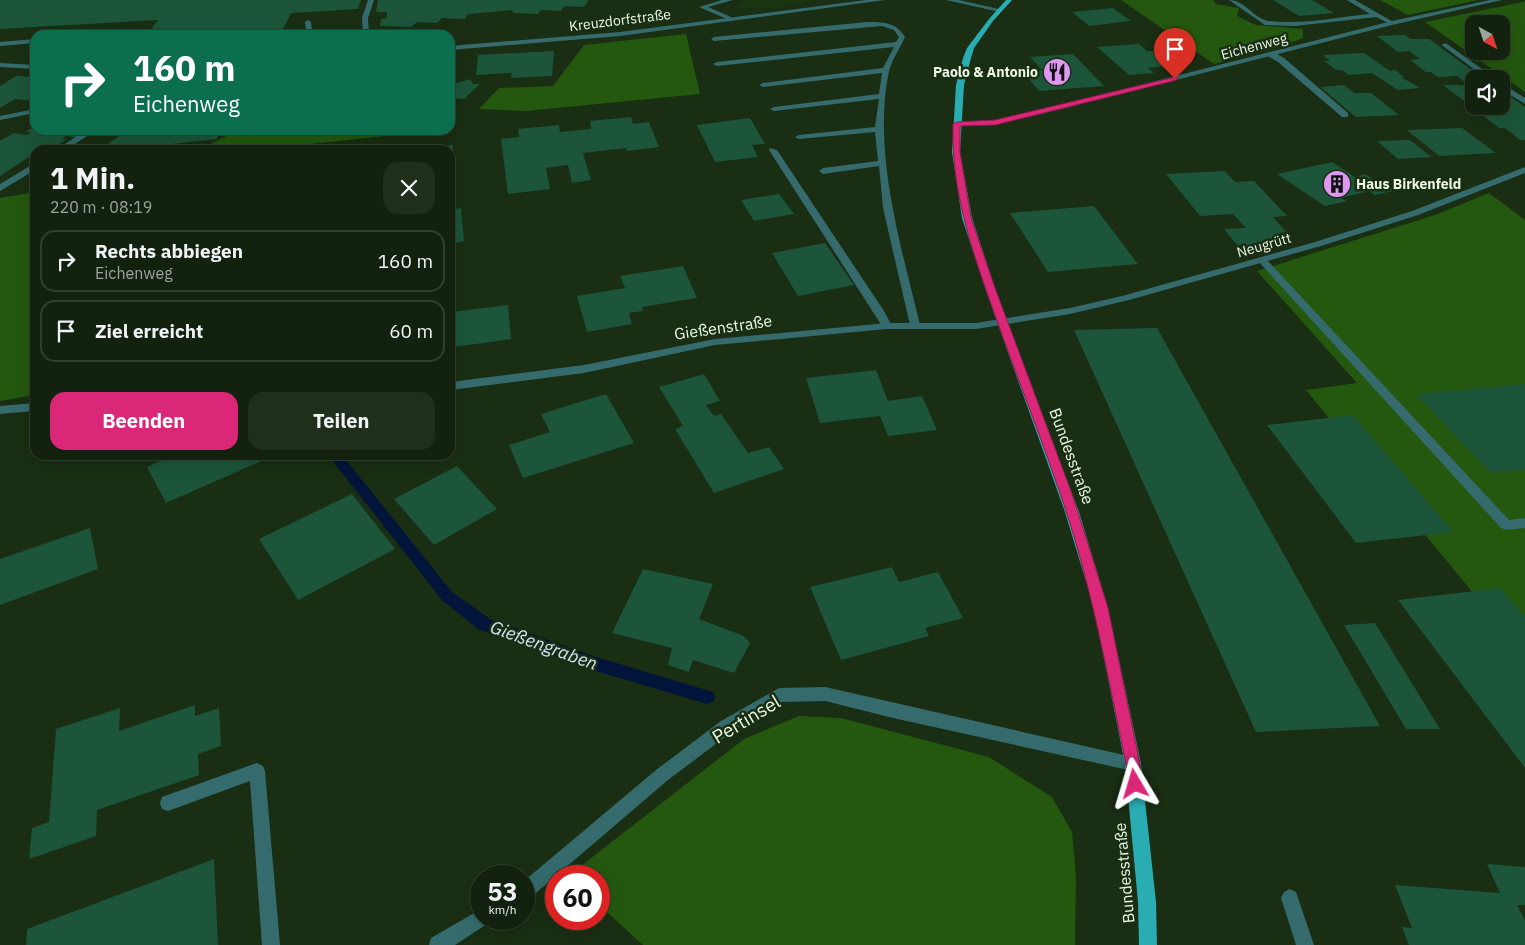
<!DOCTYPE html>
<html lang="de">
<meta charset="utf-8">
<style>
:root{--surface:#13220e;--page:#202f1c;--text:#f1f3f6;--muted:#9da49e;--line:#323f2e;--accent:#db2777}
body{margin:0;font-family:"IBM Plex Sans",sans-serif;background:var(--page);color:var(--text);height:100vh;display:flex;flex-direction:column;font-size:19px;white-space:nowrap}
*{box-sizing:border-box;margin:0}
p{font-size:16px;color:var(--muted)}
.icon{flex:none;width:28px;height:28px;fill:none;stroke:currentColor;stroke-width:2;stroke-linecap:round;stroke-linejoin:round}
.map{position:relative;flex:1;overflow:hidden}
.details{position:absolute;left:30px;top:145px;width:425px;height:315px;display:flex;flex-direction:column;background:var(--surface);border-radius:15px;box-shadow:0 5px 20px #0002,0 0 0 1px var(--line)}
.details>*{flex:none}
.hud{position:absolute;left:30px;top:30px;width:425px;height:105px;border-radius:15px;box-shadow:0 5px 20px #0002,0 0 0 1px var(--line);background:#0b6e4f;color:#fff;overflow:hidden}
.needle{width:32px;rotate:140deg}
.fabs{position:absolute;left:1465px;top:15px;display:grid;gap:10px}
.fabs a{display:grid;place-items:center;width:45px;height:45px;border-radius:10px;background:var(--surface);box-shadow:0 5px 20px #0002,0 0 0 1px var(--line);font-size:25px}
.speed{position:absolute;left:470px;top:865px;display:flex;gap:10px;font-size:25px;font-weight:700;text-align:center}
.speed>*{display:grid;place-content:center;width:65px;height:65px;border-radius:50%;background:var(--surface);box-shadow:0 5px 20px #0002,0 0 0 1px var(--line);line-height:1}
.speed small{font-size:12px;font-weight:400}
.speed .limit{border:8px solid #d22;background:#fff;color:#111}
.pin{position:absolute;display:grid;place-items:center;width:42px;height:42px;color:#fff;margin:-51px -21px;border-radius:50% 50% 50% 0;rotate:-45deg;box-shadow:0 0 5px #0007}
.pin .icon{rotate:45deg}
.me{position:absolute;width:55px;margin:-28px;rotate:353deg;stroke-linejoin:round;filter:drop-shadow(0 0 4px #0008)}
.turn{display:flex;align-items:center;gap:18px;height:105px;padding:0 20px;font-size:22px}
.turn .icon{width:65px;height:65px;stroke-width:2.5}
.turn b{display:block;font-size:35px;line-height:42px}
.round{display:grid;place-items:center;flex:none;width:52px;height:52px;border-radius:15px;background:var(--page)}
.headline{display:flex;align-items:center;justify-content:space-between;height:85px;padding:0 20px}
h1{font-size:30px;font-weight:700;line-height:38px}
.cta{display:flex;gap:10px;margin-top:auto;padding:10px 20px}
.cta a{flex:1;height:58px;border-radius:15px;background:var(--accent);color:#fff;font-size:20px;font-weight:700;line-height:58px;text-align:center}
.cta a+a{background:var(--page);color:var(--text)}
ul{padding:0;list-style:none}
li{display:flex;align-items:center;gap:15px;height:62px;margin:0 10px 8px;padding:0 10px;border:2px solid var(--line);border-radius:15px}
li div{flex:1}
li b{display:block;font-size:19px}
li em{font-style:normal}
.map>svg:first-child{display:block}
.built{fill:#1b3513}
.green{fill:#24580f;fill-rule:evenodd}
.lines{fill:none;stroke-linecap:round;stroke-linejoin:round}
.stream{fill:#001539;fill-rule:evenodd}
.building{fill:#1c5539}
.service{fill:#356b6d;fill-rule:evenodd}
.minor{fill:#356b6d;fill-rule:evenodd}
.primary{fill:#29adb2;fill-rule:evenodd}
.route{fill:#db2777;stroke:#8e194d}
.labels{text-anchor:middle;dominant-baseline:central;stroke-width:5;stroke-linejoin:round;paint-order:stroke}
.far-street-label{font-size:14px;fill:#eaf8e6;stroke:#192e13}
.far-poi-label{font-size:14px;font-weight:bold;fill:#eaf8e6;stroke:#192e13;text-anchor:end}
.street-label{font-size:16px;fill:#eaf8e6;stroke:#192e13}
.water-label{font-size:18px;font-style:italic;fill:#d5e3f7;stroke:#192e13}
.near-street-label{font-size:19px;fill:#eaf8e6;stroke:#192e13}
</style>
<div class="map">
<svg width="1525" height="945" viewBox="0 0 1525 945">
<rect width="100%" height="100%" fill="#192e13"/>
<path class="built" d="M742,0H820L772,9L735,8Z"/>
<path class="green" d="M1121,0H1213L1216,4L1239,8L1237,16L1256,25L1303,29V38L1282,46L1214,64Z
M1380,0H1478L1408,15Z
M1525,1V92L1425,22L1518,3ZM1474,24H1501V51H1474Z
M686,34L700,94L526,111L479,109L499,88L553,86L584,45Z
M239,130H297V132L312,130H405L403,134L273,148L272,150H213L212,143Z
M35,192V395L0,401V198Z
M1489,193L1525,220V656L1306,390L1357,383L1257,271L1435,215Z
M799,716L841,718L989,757L1052,797L1072,832L1076,876L1075,945H643L599,905V876H568L744,739Z"/>
<g class="lines">
<path class="stream" d="M328,455H342L452,592L490,619L596,657L713,692L715,697L713,702L707,704L596,671L478,629L442,600Z"/>
</g>
<path class="building" d="M0,0H361L358,9L291,13L280,35H147L158,20L0,29Z
M378,0H589L584,7L564,6L561,11L541,10L538,14L513,13L512,10L468,14L465,19L442,18L437,23L417,22L411,27L380,26L381,19L387,18V12H376Z
M1273,0H1312L1334,13L1299,16Z
M1113,8L1131,21L1089,26L1072,12Z
M1405,35L1411,39H1429L1473,71H1469L1480,79H1474V104H1468L1443,85H1468L1457,76L1438,77L1431,72H1426L1410,60L1420,59L1409,51L1398,52L1377,36Z
M1139,44L1147,51H1153L1163,60H1157L1164,66L1148,68L1154,73L1129,75L1097,47Z
M554,51L552,76L511,78L512,73L476,75L478,55Z
M1364,53L1390,71L1395,70L1404,77H1401L1420,88L1398,90L1372,73L1349,75L1342,70H1336L1324,61H1330L1323,55Z
M1073,54L1104,86L1039,91L1022,71L1042,70L1030,57Z
M16,76L35,77V101L15,99L0,108V86Z
M470,79L473,84H480L464,99L450,98V81L458,83Z
M1344,85L1354,93H1371L1399,115L1356,117L1320,87Z
M1501,90L1525,107V140H1520L1505,128H1499L1481,114H1494L1484,106H1501Z
M631,117L633,124L649,122L659,147L627,151L626,148L583,153L591,180L572,183L568,165L546,168L550,189L508,194L501,139L519,137L518,129L559,125L560,132L591,129L590,121Z
M750,118L765,144L752,145L758,157L715,162L697,125Z
M35,126V130H90L78,138L66,136L62,139H67L50,150H35V157H29L0,176V141L14,133L27,135L31,132H25Z
M1462,128L1496,153L1439,156L1407,130Z
M128,130H220L217,139L144,147L139,150H99Z
M1410,140L1431,157L1398,159L1377,141Z
M453,145V170H450V150H420Z
M1332,162L1355,177L1365,174L1393,191L1375,195L1369,191L1341,198L1347,201L1325,206L1277,174Z
M1225,171L1235,182L1254,181L1287,216L1273,217L1288,234L1241,250L1224,229L1246,228L1233,214L1200,216L1166,174Z
M779,194L794,214L754,221L741,200Z
M1094,206L1138,264L1048,272L1010,213Z
M461,208L464,241L455,243L456,256L450,257V210Z
M825,243L854,285L798,296L772,253Z
M683,266L697,298L642,307L643,311L629,313L632,324L587,332L577,296L625,288L620,276Z
M450,297H452V312L508,305L511,339L454,347V351L450,352Z
M1157,328L1380,726L1256,732L1074,330Z
M876,370L888,401L922,396L937,430L888,436L880,416L820,423L806,378Z
M704,374L720,401L706,405L714,416L721,414L748,453L769,447L784,469L714,493L675,429L683,426L659,387Z
M1525,384V470L1491,473L1416,394Z
M606,394L634,443L523,478L509,445L550,432L541,414Z
M1353,415L1453,532L1356,543L1267,425Z
M175,455H275L166,503L147,467Z
M457,466L497,509L434,545L394,499Z
M352,494L395,549L298,600L259,539Z
M90,528L98,569L0,605V559Z
M892,567L899,582L938,572L963,618L925,628L929,636L841,660L810,587Z
M643,569L713,584L699,619L744,636L750,643L734,673L693,660L689,672L668,665L672,648L612,633Z
M1500,588L1525,617V768L1398,600Z
M1375,623L1440,729H1406L1344,625Z
M195,705V716L219,708L221,746L198,754L199,775L97,810L96,836L29,859L32,828L49,822L56,729L120,708L119,731Z
M214,859L218,945H26L27,929Z
M1487,864L1525,867V905H1517L1525,921V945H1409L1402,927L1412,928L1395,885L1500,893Z"/>
<g class="lines">
<path class="service" d="M368,0H374L368,18L369,35H363L362,18Z
M722,0H733L708,7L731,17V19H727L699,7Z
M1229,0C1245,0 1254,19 1269,21C1302,25 1338,17 1370,14L1347,0H1355L1395,23L1390,24L1376,17L1295,26L1265,25Z
M308,20L311,22L312,30L309,35H302L306,30L305,22Z
M867,22C883,22 896,22 905,37C900,48 892,60 889,71C872,152 901,245 920,325L915,328L910,325L883,208L879,166L823,174L819,171L823,168L878,161L875,132L799,139L795,137L799,135L875,127L879,99L774,111L770,109L774,107L879,94L882,73L763,87L759,85L763,83L883,68L894,47L717,66L713,64L717,62L896,42L899,37L894,30L882,26L714,41L711,39L714,37Z
M35,39V43L0,46V42Z
M1445,43L1447,44L1496,79H1487L1443,46L1442,45Z
M1268,52H1274L1284,58L1348,113V117H1342L1278,62L1268,56Z
M1501,83L1525,98V104L1501,89Z
M86,130H96L66,150H56Z
M770,148L777,150L884,311L892,326L891,328H883L882,326L769,150Z
M35,163V170L0,191V184Z
M1262,257L1265,258L1509,520L1525,518V528L1506,530L1501,528L1259,262V258Z
M257,763L263,766L265,771L280,945H262L250,781L168,811L162,809L160,803L162,797Z
M1290,889L1296,892L1314,945H1296L1281,898L1284,892Z"/>
<path class="minor" d="M866,0H885L620,36L450,50V46L620,32Z
M946,0H959L1003,10L1000,12Z
M1490,0H1502L1392,25L1042,114L995,124L957,126L953,124L957,122L995,120L1042,110L1392,21Z
M0,63L35,65V69L0,67Z
M35,109V113L0,120V116Z
M1525,167V173L1418,215L1321,246L1129,300L1070,314L976,329H887L715,345L584,373L450,390V382L584,365L715,339L887,323H976L1070,308L1122,296L1315,242L1412,211Z
M35,403V411L0,414V406Z
M825,687L1133,757L1139,759L1141,764L1139,769L1133,771L893,718L825,701L781,702L733,731L668,780L530,898L524,901V881L656,770L721,721L779,688Z
M481,909V919H490L487,924L455,945H429L431,938Z"/>
<path class="primary" d="M1006,0H1012L993,21L974,48L971,58L964,85L960,152L972,218L995,288L1079,512L1108,608L1141,764L1156,902L1157,945H1139L1138,902L1125,764L1094,608L1065,512L985,288L962,218L952,152L956,85L963,58L967,48L989,19Z"/>
</g>
<path class="route" d="M1175,77L1178,79L1177,80L995,125L960,126V152L971,218L995,288L1072,494L1088,544L1108,608L1140,764L1142,784L1140,789L1135,791L1130,789L1126,764C1107,672 1091,582 1060,493C1041,438 1020,384 1000,329C976,261 951,198 953,124L957,122L995,120Z"/>
<defs>
<symbol id="restaurant-disc" viewBox="-11 -11 22 22"><circle r="9.5" fill="#de98f2" stroke="#192e13"/><path d="M-5-6h1v4h1v-4h1v4h1v-4h1v5L-1.5 .5V6h-2V.5L-5-1ZM5-6V6H3V1.5H1.5Q1.5-4 5-6Z" fill="#111"/></symbol>
<symbol id="building-disc" viewBox="-11 -11 22 22"><circle r="9.5" fill="#de98f2" stroke="#192e13"/><path d="M-4-6H4V6H1V3H-1V6H-4ZM-2.5-4.3h1.7v1.8h-1.7ZM.8-4.3h1.7v1.8H.8ZM-2.5-1h1.7V.8h-1.7ZM.8-1h1.7V.8H.8Z" fill="#111"/></symbol>
</defs>
<g fill-rule="evenodd">
<use href="#restaurant-disc" x="1041" y="56" width="32" height="32"/>
<use href="#building-disc" x="1321" y="168" width="32" height="32"/>
</g>
<g class="labels">
<g class="far-street-label">
<text transform="translate(620 20) rotate(-7)">Kreuzdorfstraße</text>
<text transform="translate(1254 46) rotate(-15)">Eichenweg</text>
<text transform="translate(1264 245) rotate(-16)">Neugrütt</text>
</g>
<g class="far-poi-label">
<text x="1038" y="72">Paolo &amp; Antonio</text>
<text x="1356" y="184" text-anchor="start">Haus Birkenfeld</text>
</g>
<g class="street-label">
<text transform="translate(723 327) rotate(-8)">Gießenstraße</text>
<text transform="translate(1072 456) rotate(70)">Bundesstraße</text>
<text transform="translate(1124 873) rotate(-95)">Bundesstraße</text>
</g>
<g class="water-label">
<text transform="translate(544 645) rotate(20)">Gießengraben</text>
</g>
<g class="near-street-label">
<text transform="translate(746 719) rotate(-31)">Pertinsel</text>
</g>
</g>
</svg>
<div class="fabs">
<a><svg class="needle" viewBox="-14 -14 28 28"><path d="M0-13l5 13h-10z" fill="#e53935"/><path d="M0 13l5-13h-10z" fill="#9da49e"/></svg></a>
<a><svg class="icon" aria-label="sound" viewBox="0 0 24 24"><path d="M4 9h4l5-4v14l-5-4H4zM17 9q2 3 0 6"/></svg></a>
</div>
<div class="speed"><div>53<small>km/h</small></div><div class="limit">60</div></div>
<div class="pin" style="left:1175px;top:79px;background:#d93025"><svg class="icon" aria-label="arrive" viewBox="0 0 24 24"><path d="M6 21V4h12l-3 4 3 4H6"/></svg></div>
<svg class="me" style="left:1135px;top:784px" viewBox="-20 -20 40 40"><path d="M0-17L14 15 0 8-14 15z" fill="#db2777" stroke="#fff" stroke-width="4"/></svg>
<div class="hud">
<div class="turn"><svg class="icon" aria-label="right" viewBox="0 0 24 24"><path d="M7 20v-9h11M14 6l5 5-5 5"/></svg><div><b>160 m</b>Eichenweg</div></div>
</div>
<section class="details">
<div class="headline"><div><h1>1 Min.</h1><p>220 m · 08:19</p></div><a class="round"><svg class="icon" aria-label="close" viewBox="0 0 24 24"><path d="M6 6l12 12M18 6L6 18"/></svg></a></div>
<ul>
<li><svg class="icon" aria-label="right" viewBox="0 0 24 24"><path d="M7 20v-9h11M14 6l5 5-5 5"/></svg><div><b>Rechts abbiegen</b><p>Eichenweg</p></div><em>160 m</em></li>
<li><svg class="icon" aria-label="arrive" viewBox="0 0 24 24"><path d="M6 21V4h12l-3 4 3 4H6"/></svg><div><b>Ziel erreicht</b></div><em>60 m</em></li>
</ul>
<div class="cta"><a>Beenden</a><a>Teilen</a></div>
</section>
</div>
